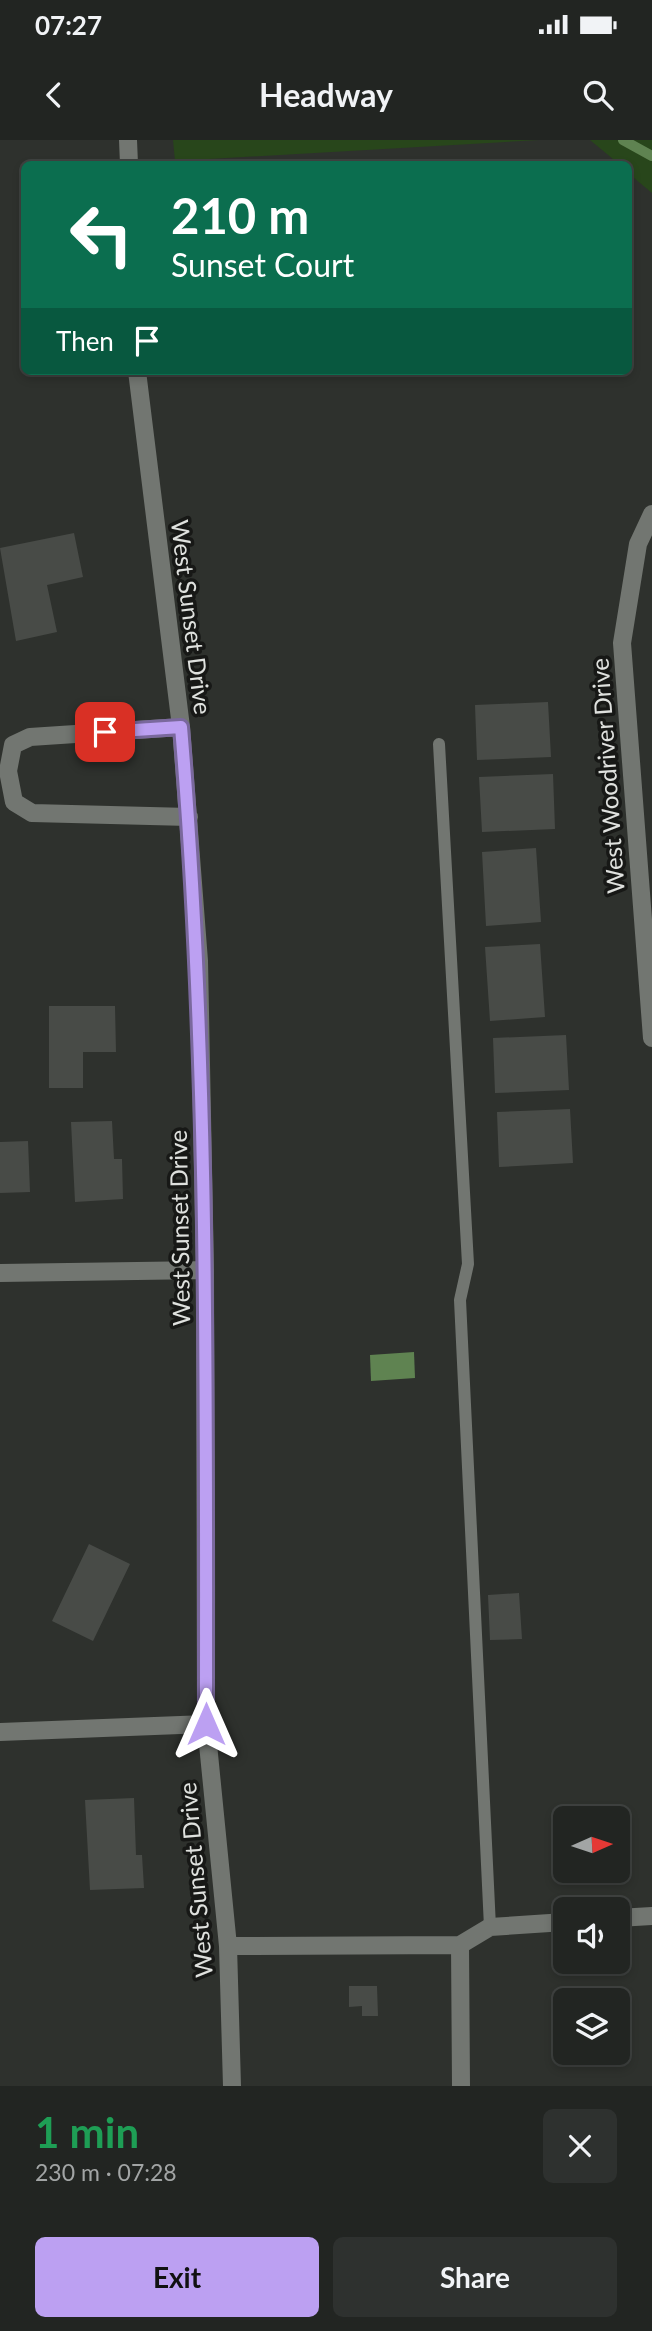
<!DOCTYPE html>
<meta charset="utf-8">
<style>
:root{--surface:#222522;--page:#2e312f;--text:#f1f3f6;--muted:#a2a5a5;--line:#3f4240;--accent:#bca0f2}
body{margin:0;font-family:Lato,sans-serif;background:var(--page);color:var(--text);height:100vh;display:flex;flex-direction:column;font-size:26px;white-space:nowrap}
*{box-sizing:border-box;margin:0}
p{font-size:23px;color:var(--muted)}
.icon{flex:none;width:38px;height:38px;fill:none;stroke:currentColor;stroke-width:2;stroke-linecap:round;stroke-linejoin:round}
.map{position:relative;height:1946px;overflow:hidden}
.panel{display:flex;flex-direction:column;background:var(--surface);flex:1}
.panel>*{flex:none}
.hud{position:absolute;left:21px;top:21px;width:611px;height:214px;border-radius:10px;box-shadow:0 4px 10px #0003,0 0 0 2px var(--line);background:#0b6e4f;color:#fff;overflow:hidden}
.needle{width:46px;rotate:87deg}
.fabs{position:absolute;left:553px;top:1666px;display:grid;gap:14px}
.fabs a{display:grid;place-items:center;width:77px;height:77px;border-radius:10px;background:var(--surface);box-shadow:0 4px 10px #0003,0 0 0 2px var(--line);font-size:35px}
.pin{position:absolute;display:grid;place-items:center;width:60px;height:60px;color:#fff;margin:-30px;border-radius:14px;box-shadow:0 4px 10px #0006}
.me{position:absolute;width:77px;margin:-38px;rotate:0deg;stroke-linejoin:round;filter:drop-shadow(0 0 5px #0008)}
.turn{display:flex;align-items:center;gap:24px;height:147px;padding:0 35px;font-size:32px}
.turn .icon{width:91px;height:91px;stroke-width:2.5}
.turn b{display:block;font-size:49px;line-height:60px}
.then{display:flex;align-items:center;height:66px;padding:0 35px;background:#0003;gap:14px;font-size:26px}
.round{display:grid;place-items:center;flex:none;width:74px;height:74px;border-radius:10px;background:var(--page)}
.head{display:flex;align-items:center;justify-content:space-between;height:119px;padding:0 35px}
h1{font-size:42px;font-weight:700;line-height:52px;color:#1e9e55}
.cta{display:flex;gap:14px;margin-top:auto;padding:14px 35px}
.cta a{flex:1;height:80px;border-radius:10px;background:var(--accent);color:#111;font-size:28px;font-weight:700;line-height:80px;text-align:center}
.cta a+a{background:var(--page);color:var(--text)}
.status{display:flex;justify-content:space-between;align-items:center;height:49px;padding:0 35px;background:var(--surface);direction:ltr}
.status svg{height:19px;fill:currentColor}
header{display:flex;justify-content:space-between;align-items:center;height:91px;padding:0 35px;background:var(--surface);font-size:32px;font-weight:700}
.map>svg:first-child{display:block}
.green{fill:#28461b}
.water{fill:#5f8351}
.lines{fill:none;stroke-linecap:round;stroke-linejoin:round}
.stream{stroke:#5f8351;stroke-width:10}
.building{fill:#484b47}
.service{stroke:#727671;stroke-width:12}
.minor{stroke:#727671;stroke-width:18}
.route-casing{stroke:#7a689d;stroke-width:18}
.route{stroke:#bca0f2;stroke-width:12}
.labels{text-anchor:middle;dominant-baseline:central;stroke-width:7;stroke-linejoin:round;paint-order:stroke}
.street-label{font-size:24px;fill:#dfe1de;stroke:#171816}
</style>
<div class="status"><b>07:27</b><svg viewBox="0 0 49 12"><path d="M0 12V9h3v3zM5 12V6h3v6zM10 12V3h3v9zM15 12V0h3v12zM26 1h20v11H26zM47 4h2v5h-2z"/></svg></div>
<header><svg class="icon" aria-label="back" viewBox="0 0 24 24"><path d="M15 5l-7 7 7 7"/></svg>Headway<svg class="icon" aria-label="search" viewBox="0 0 24 24"><circle cx="10" cy="10" r="6"/><path d="M15 15l6 6"/></svg></header>
<div class="map">
<svg width="652" height="1946" viewBox="0 0 652 1946">
<rect width="100%" height="100%" fill="#2e312d"/>
<path class="green" d="M173,0H539L175,21Z
M590,0H652V53L628,33V24H619Z"/>
<path class="water" d="M414,1212L415,1238L371,1241L370,1215Z"/>
<g class="lines">
<path class="stream" d="M623,0L652,16"/>
</g>
<path class="building" d="M74,393L83,437L47,445L57,492L16,501L0,408Z
M548,562L551,617L477,620L475,565Z
M553,634L555,689L482,692L479,637Z
M536,708L541,782L486,786L482,712Z
M540,804L545,877L490,881L485,807Z
M49,866H115L116,912H83V948H49Z
M566,895L569,950L495,953L493,898Z
M570,969L573,1023L499,1027L497,972Z
M112,981L114,1019H122L123,1059L75,1062L71,982Z
M28,1001L30,1052L0,1053V1002Z
M89,1404L130,1424L93,1501L52,1481Z
M519,1453L522,1499L490,1500L488,1455Z
M134,1658L136,1715H142L144,1748L90,1750L85,1660Z
M349,1846H377L378,1876H362V1866L349,1867Z"/>
<g class="lines">
<path class="service" d="M439,604L468,1124L460,1160L490,1787"/>
<path class="minor" d="M128,0L129,24
M137,231L181,587L199,821L205,1130L206,1584L228,1806L232,1946
M652,374L638,404L622,503L652,898
M181,587L30,597L13,605L8,631L14,662L32,673L189,677
M0,1133L205,1130
M0,1592L206,1584
M618,1778L652,1776
M460,1805L461,1946
M460,1805L490,1787L565,1782
M228,1806L460,1805"/>
</g>
<g class="lines">
<defs>
<path id="route" d="M105,592L181,587C209,918 206,1251 206,1584"/>
</defs>
<use href="#route" class="route-casing"/>
<use href="#route" class="route"/>
</g>
<g class="labels">
<g class="street-label">
<text transform="translate(192 477) rotate(83)">West Sunset Drive</text>
<text transform="translate(607 636) rotate(-94)">West Woodriver Drive</text>
<text transform="translate(179 1088) rotate(-91)">West Sunset Drive</text>
<text transform="translate(195 1740) rotate(-95)">West Sunset Drive</text>
</g>
</g>
</svg>
<div class="fabs">
<a><svg class="needle" viewBox="-14 -14 28 28"><path d="M0-13l5 13h-10z" fill="#e53935"/><path d="M0 13l5-13h-10z" fill="#a2a5a5"/></svg></a>
<a><svg class="icon" aria-label="sound" viewBox="0 0 24 24"><path d="M4 9h4l5-4v14l-5-4H4zM17 9q2 3 0 6"/></svg></a>
<a><svg class="icon" aria-label="layers" viewBox="0 0 24 24"><path d="M12 4l9 5-9 5-9-5zM3 14l9 5 9-5"/></svg></a>
</div>
<div class="pin" style="left:105px;top:592px;background:#d93025"><svg class="icon" aria-label="arrive" viewBox="0 0 24 24"><path d="M6 21V4h12l-3 4 3 4H6"/></svg></div>
<svg class="me" style="left:206px;top:1584px" viewBox="-20 -20 40 40"><path d="M0-17L14 15 0 8-14 15z" fill="#bca0f2" stroke="#fff" stroke-width="4"/></svg>
<div class="hud">
<div class="turn"><svg class="icon" aria-label="left" viewBox="0 0 24 24"><path d="M17 20v-9H6M10 6l-5 5 5 5"/></svg><div><b>210 m</b>Sunset Court</div></div>
<div class="then">Then<svg class="icon" aria-label="arrive" viewBox="0 0 24 24"><path d="M6 21V4h12l-3 4 3 4H6"/></svg></div>
</div>
</div>
<section class="panel">
<div class="head"><div><h1>1 min</h1><p>230 m · 07:28</p></div><a class="round"><svg class="icon" aria-label="close" viewBox="0 0 24 24"><path d="M6 6l12 12M18 6L6 18"/></svg></a></div>
<div class="cta"><a>Exit</a><a>Share</a></div>
</section>
